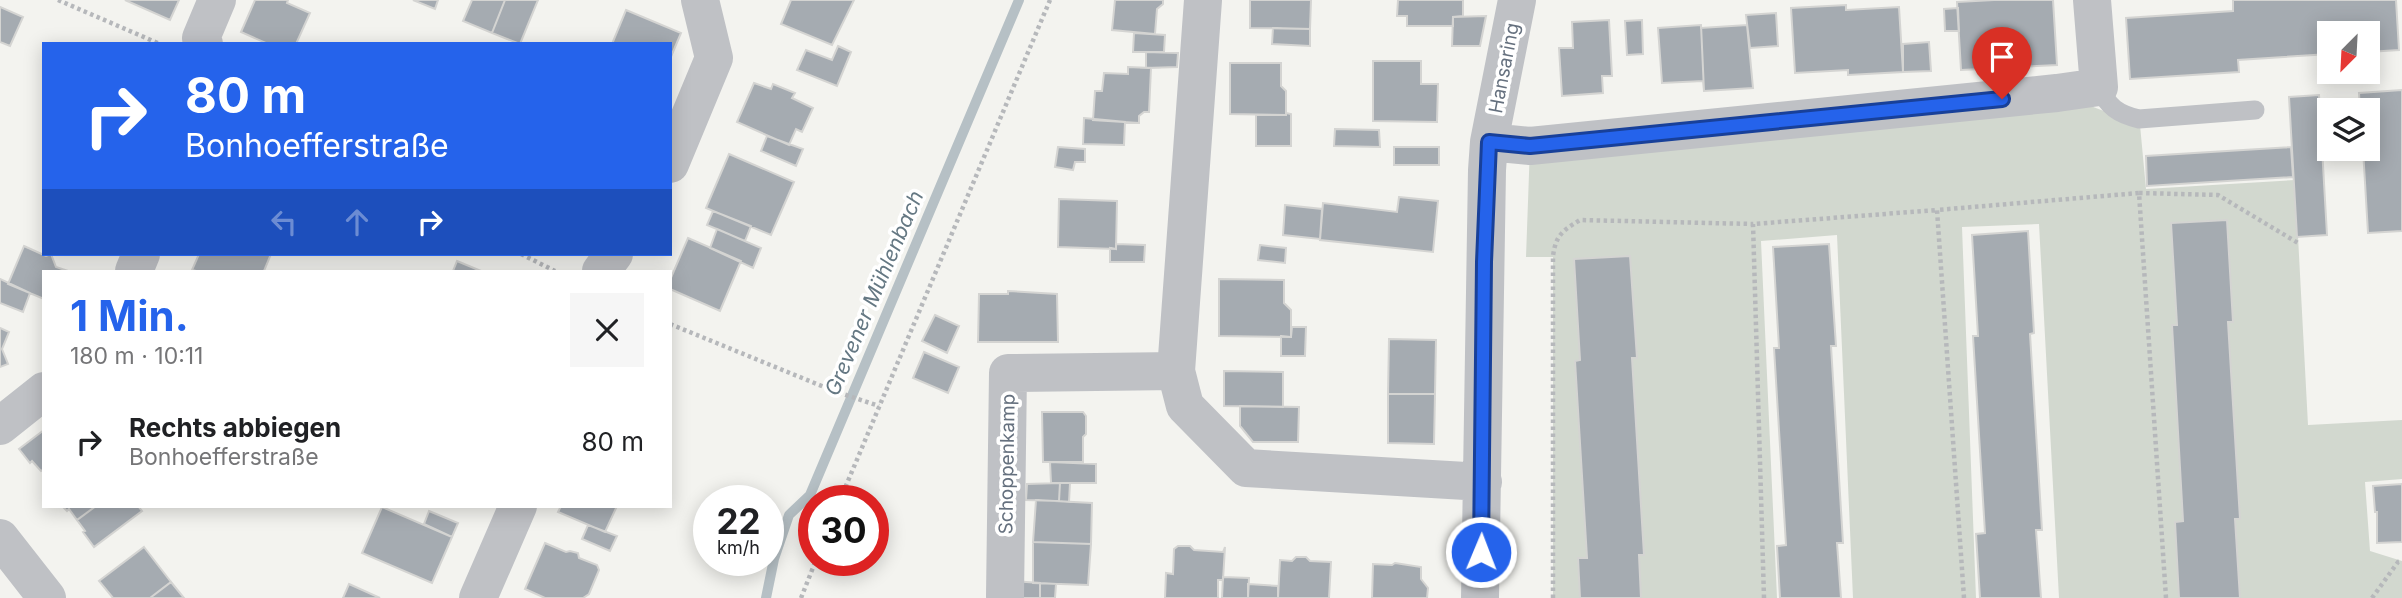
<!DOCTYPE html>
<html lang="de">
<meta charset="utf-8">
<style>
:root{--surface:#fff;--page:#f6f6f6;--text:#202124;--muted:#757577;--accent:#2563eb}
body{margin:0;font-family:Inter,sans-serif;background:var(--page);color:var(--text);height:100vh;display:flex;flex-direction:column;font-size:26px;white-space:nowrap}
*{box-sizing:border-box;margin:0}
p{font-size:23px;color:var(--muted)}
.icon{flex:none;width:38px;height:38px;fill:none;stroke:currentColor;stroke-width:2;stroke-linecap:round;stroke-linejoin:round}
.map{position:relative;flex:1;overflow:hidden}
.details{position:absolute;left:42px;top:270px;width:630px;height:238px;display:flex;flex-direction:column;background:var(--surface);border-radius:0px;box-shadow:0 4px 18px #0003}
.details>*{flex:none}
.hud{position:absolute;left:42px;top:42px;width:630px;height:214px;border-radius:0px;box-shadow:0 4px 18px #0003;background:#2563eb;color:#fff;overflow:hidden}
.needle{width:46px;rotate:204deg}
.buttons{position:absolute;left:2317px;top:21px;display:grid;gap:14px}
.buttons a{display:grid;place-items:center;width:63px;height:63px;border-radius:0px;background:var(--surface);box-shadow:0 4px 18px #0003;font-size:35px}
.speed{position:absolute;left:693px;top:485px;display:flex;gap:14px;font-size:35px;font-weight:700;text-align:center}
.speed>*{display:grid;place-content:center;width:91px;height:91px;border-radius:50%;background:var(--surface);box-shadow:0 4px 18px #0003;line-height:1}
.speed small{font-size:18px;font-weight:400}
.speed .limit{border:10px solid #d22;background:#fff;color:#111}
.pin{position:absolute;display:grid;place-items:center;width:60px;height:60px;color:#fff;margin:-72px -30px;border-radius:50% 50% 50% 0;rotate:-45deg;box-shadow:0 0 7px #0007}
.pin .icon{rotate:45deg}
.me{position:absolute;width:77px;margin:-38px;rotate:1deg;stroke-linejoin:round;filter:drop-shadow(0 0 5px #0008)}
.turn{display:flex;align-items:center;gap:24px;height:147px;padding:0 28px;font-size:32px}
.turn .icon{width:91px;height:91px;stroke-width:2.5}
.turn b{display:block;font-size:49px;line-height:60px}
.lanes{display:flex;align-items:center;height:66px;padding:0 28px;background:#0003;justify-content:center;gap:35px;direction:ltr}
.lanes .off{opacity:.35}
.round{display:grid;place-items:center;flex:none;width:74px;height:74px;border-radius:0px;background:var(--page)}
.overview{display:flex;align-items:center;justify-content:space-between;height:119px;padding:0 28px}
h1{font-size:42px;font-weight:700;line-height:52px;color:var(--accent)}
ul{padding:0;list-style:none}
li{display:flex;align-items:center;gap:21px;height:105px;padding:0 28px}
li div{flex:1}
li b{display:block;font-size:26px}
li em{font-style:normal}
.map>svg:first-child{display:block}
.green{fill:#d2d8cf}
.lines{fill:none;stroke-linecap:round;stroke-linejoin:round}
.stream{stroke:#b6c0c5;stroke-width:10}
.building{fill:#a5abb1;stroke:#d4d4d2;stroke-width:2}
.path{stroke:#b6b8bb;stroke-width:4.5;stroke-dasharray:3.5 3.5;stroke-linecap:butt}
.lane{stroke:#bfc1c5;stroke-width:19}
.street{stroke:#bfc1c5;stroke-width:38}
.route-casing{stroke:#184099;stroke-width:18}
.route{stroke:#2563eb;stroke-width:12}
.labels{text-anchor:middle;dominant-baseline:central;stroke-width:7;stroke-linejoin:round;paint-order:stroke}
.street-label{font-size:19px;fill:#65707e;stroke:#fff}
.water-label{font-size:21px;font-style:italic;fill:#657883;stroke:#fff}
</style>
<div class="map">
<svg width="2402" height="598" viewBox="0 0 2402 598">
<rect width="100%" height="100%" fill="#f3f3ef"/>
<path class="green" d="M2057,93L2140,125L2146,189L2295,180L2308,425L2402,420V479L2365,482L2370,551L2402,561V598H2059L2039,224L1962,227L1976,598H1853L1837,235L1761,241L1777,598H1553V257H1526L1530,146Z"/>
<g class="lines">
<path class="stream" d="M766,598L774,559L789,515L810,495L1019,0"/>
</g>
<path class="building" d="M125,0H179L170,20Z
M255,0H288L287,3L310,13L296,44H268L241,32Z
M413,0H438L435,9Z
M472,0H505L492,33L463,21Z
M505,0H538L520,44L492,33Z
M791,0H854L832,45L781,24Z
M1115,0H1163V4L1157,9L1155,34L1112,30Z
M1250,0H1311L1310,29L1250,28Z
M1398,0H1463V16L1453,17V26H1407V16H1397Z
M1994,0H2053L2057,65L2017,67V72L2002,73V68L1961,70L1957,2Z
M2233,0H2396L2399,50L2368,52V33H2329V54L2238,60L2239,72L2130,79L2126,18L2233,11Z
M1846,5V10L1899,7L1903,72L1848,75V70L1795,73L1791,8Z
M0,7L23,17L10,46L0,42Z
M1958,8L1959,31H1945L1944,9Z
M626,10L681,33L670,59V44H612Z
M1776,13L1778,46L1750,48L1746,15Z
M1486,16L1480,46H1452L1453,17Z
M1609,20L1612,76H1602L1603,93L1562,96L1559,48H1573L1572,22Z
M1642,20L1643,54L1627,55L1625,21Z
M1701,25L1704,91L1703,81L1662,83L1658,28Z
M1701,25V28L1747,25L1753,88L1704,91Z
M1273,28L1310,29V46L1272,44Z
M1134,33L1165,35L1164,52H1133Z
M1929,42L1931,71L1903,72V44Z
M838,46L851,52L837,86L797,70L806,50L832,60Z
M1146,52L1178,53L1177,67L1146,68Z
M1373,61H1421V84H1438L1437,122L1373,121Z
M1230,63H1281V86L1286,91V115L1230,114Z
M1128,67L1151,68L1149,112H1144L1139,116V123L1093,120L1095,91H1102L1104,73L1128,74Z
M754,83L771,89L773,84L795,93L792,98L813,108L802,132L796,129L789,145L737,122Z
M2402,90V231L2368,233L2363,149H2368V110H2360L2359,93Z
M2319,95L2327,235L2297,237L2289,97Z
M1286,113L1291,114V146H1256V115H1286Z
M1084,118L1125,122L1124,145L1083,144Z
M1335,129L1379,130L1380,147L1334,146Z
M767,136L803,149L796,166L761,151Z
M1058,147L1085,149V162H1075L1073,170L1055,167Z
M1394,147H1439V165H1394Z
M2291,147L2293,177L2147,186L2146,156Z
M729,154L794,182L771,235L706,208Z
M1399,197L1438,201L1433,252L1320,240L1323,203L1397,212Z
M1059,199L1117,201L1116,249L1058,247Z
M1285,205L1322,209L1320,239L1283,235Z
M713,211L751,226L745,241L707,225Z
M2227,220L2233,322H2228L2240,519H2235L2240,598H2179L2175,522L2183,521L2172,325H2177L2171,223Z
M717,229L761,248L753,268L710,248Z
M2028,231L2034,333L2030,334L2042,530H2036L2041,598H1980L1976,534L1985,533L1973,336H1978L1972,235Z
M688,238L741,261L720,311L670,289V280Z
M1116,244L1145,245L1144,262H1110V248L1116,249Z
M1829,244L1836,346H1831L1843,543H1837L1841,598H1780L1777,546L1786,545L1774,348H1779L1773,247Z
M1260,245L1286,248L1285,263L1258,260Z
M24,246L46,256L51,254L56,267L68,271H44V299L8,284Z
M199,254H271L264,271H196L192,270Z
M1630,256L1637,358H1632L1644,555H1639L1641,598H1580L1578,558H1587L1575,361L1580,360L1574,259Z
M457,261L481,271H453Z
M0,279L30,293L23,312L0,303Z
M1219,279L1284,280V303L1291,310V337L1219,336Z
M1008,291L1057,294L1058,342H978L979,294H1008Z
M935,315L959,326L947,353L922,341Z
M1292,327H1306L1305,356H1281V336L1291,337Z
M0,328L9,332L2,349L8,364L0,367Z
M1389,339L1436,340L1435,394H1388Z
M924,352L959,367L948,393L913,378Z
M1224,371L1283,372V407L1224,406Z
M1388,394H1435L1434,444L1388,443Z
M1240,406L1299,407L1298,442H1253L1240,426Z
M1042,412H1083L1086,416V434L1083,437V462H1043Z
M44,430V469L41,471L32,461L30,463L19,449Z
M1050,462L1096,464V483H1051Z
M1060,483H1070L1069,502L1059,501Z
M1060,483L1059,501L1026,500L1027,484Z
M2402,484V542L2377,543V512H2375L2373,486Z
M1036,500L1092,503L1091,544L1033,542Z
M62,506H96L77,520L69,509L67,511Z
M96,506H138L142,511L94,547L83,532L85,531L77,520Z
M561,506H617L605,532L558,512Z
M382,507L452,537L432,583L362,553Z
M429,511L458,523L452,537L424,524Z
M588,525L617,536L610,551L582,539Z
M1033,542L1091,544L1088,585L1033,583Z
M545,543L566,552L570,551L578,553L579,558L597,565L599,570L589,594L583,598H545L525,589Z
M1178,546H1190L1194,550L1223,552L1225,547L1223,580H1218V598H1165L1166,573L1173,574L1174,549Z
M144,547L171,582L150,598H113L99,581Z
M1296,557H1306L1310,561L1331,562L1329,598H1278L1280,560L1292,561Z
M1395,563L1421,567V579L1428,588L1427,598H1372L1373,564L1392,565Z
M1223,577L1249,578L1248,598H1222Z
M1013,581L1040,583V598H1012Z
M171,582L184,598H150Z
M1040,583L1056,584L1055,598H1040Z
M349,584L380,598H343Z
M1248,584L1278,586V598H1248Z"/>
<g class="lines">
<path class="path" d="M58,0L160,44
M521,254L555,271
M670,324L834,391L879,406
M840,500L1050,0
M801,598L816,560
M1553,598V256C1556,235 1562,231 1580,220L1753,224
M1764,598L1753,224L1937,210
M1964,598L1937,210L2139,193
M2166,598L2139,193L2218,195L2298,243
M2372,598L2398,562L2402,561"/>
<path class="lane" d="M2099,87C2108,107 2118,114 2139,119L2255,110"/>
<path class="street" d="M204,44L201,38L217,0
M1489,142L1530,146L2057,93L2099,87L2092,0
M670,164L714,58L700,0
M134,271L141,254
M601,271L614,254
M1176,371L1203,0
M0,426L44,391
M0,538L47,598
M1005,596L1008,373L1176,371L1185,406L1246,468L1483,482
M478,598L518,506
M1480,598L1487,170L1489,142L1517,0"/>
</g>
<g class="lines">
<defs>
<path id="route" d="M1481,552L1484,262L1489,142L1530,146L2002,99"/>
</defs>
<use href="#route" class="route-casing"/>
<use href="#route" class="route"/>
</g>
<g class="labels">
<g class="street-label">
<text transform="translate(1504 68) rotate(-79)">Hansaring</text>
<text transform="translate(1007 464) rotate(-89)">Schoppenkamp</text>
</g>
<g class="water-label">
<text transform="translate(874 293) rotate(-67)">Grevener Mühlenbach</text>
</g>
</g>
</svg>
<div class="buttons">
<a><svg class="needle" viewBox="-14 -14 28 28"><path d="M0-13l5 13h-10z" fill="#e53935"/><path d="M0 13l5-13h-10z" fill="#757577"/></svg></a>
<a><svg class="icon" aria-label="layers" viewBox="0 0 24 24"><path d="M12 4l9 5-9 5-9-5zM3 14l9 5 9-5"/></svg></a>
</div>
<div class="speed"><div>22<small>km/h</small></div><div class="limit">30</div></div>
<div class="pin" style="left:2002px;top:99px;background:#d93025"><svg class="icon" aria-label="arrive" viewBox="0 0 24 24"><path d="M6 21V4h12l-3 4 3 4H6"/></svg></div>
<svg class="me" style="left:1481px;top:552px" viewBox="-20 -20 40 40"><circle r="17" fill="#2563eb" stroke="#fff" stroke-width="3"/><path d="M0-11L8 9 0 5-8 9z" fill="#fff"/></svg>
<div class="hud">
<div class="turn"><svg class="icon" aria-label="right" viewBox="0 0 24 24"><path d="M7 20v-9h11M14 6l5 5-5 5"/></svg><div><b>80 m</b>Bonhoefferstraße</div></div>
<div class="lanes"><svg class="icon off" aria-label="left" viewBox="0 0 24 24"><path d="M17 20v-9H6M10 6l-5 5 5 5"/></svg><svg class="icon off" aria-label="ahead" viewBox="0 0 24 24"><path d="M12 20V5M6 11l6-6 6 6"/></svg><svg class="icon" aria-label="right" viewBox="0 0 24 24"><path d="M7 20v-9h11M14 6l5 5-5 5"/></svg></div>
</div>
<section class="details">
<div class="overview"><div><h1>1 Min.</h1><p>180 m · 10:11</p></div><a class="round"><svg class="icon" aria-label="close" viewBox="0 0 24 24"><path d="M6 6l12 12M18 6L6 18"/></svg></a></div>
<ul>
<li><svg class="icon" aria-label="right" viewBox="0 0 24 24"><path d="M7 20v-9h11M14 6l5 5-5 5"/></svg><div><b>Rechts abbiegen</b><p>Bonhoefferstraße</p></div><em>80 m</em></li>
</ul>
</section>
</div>
